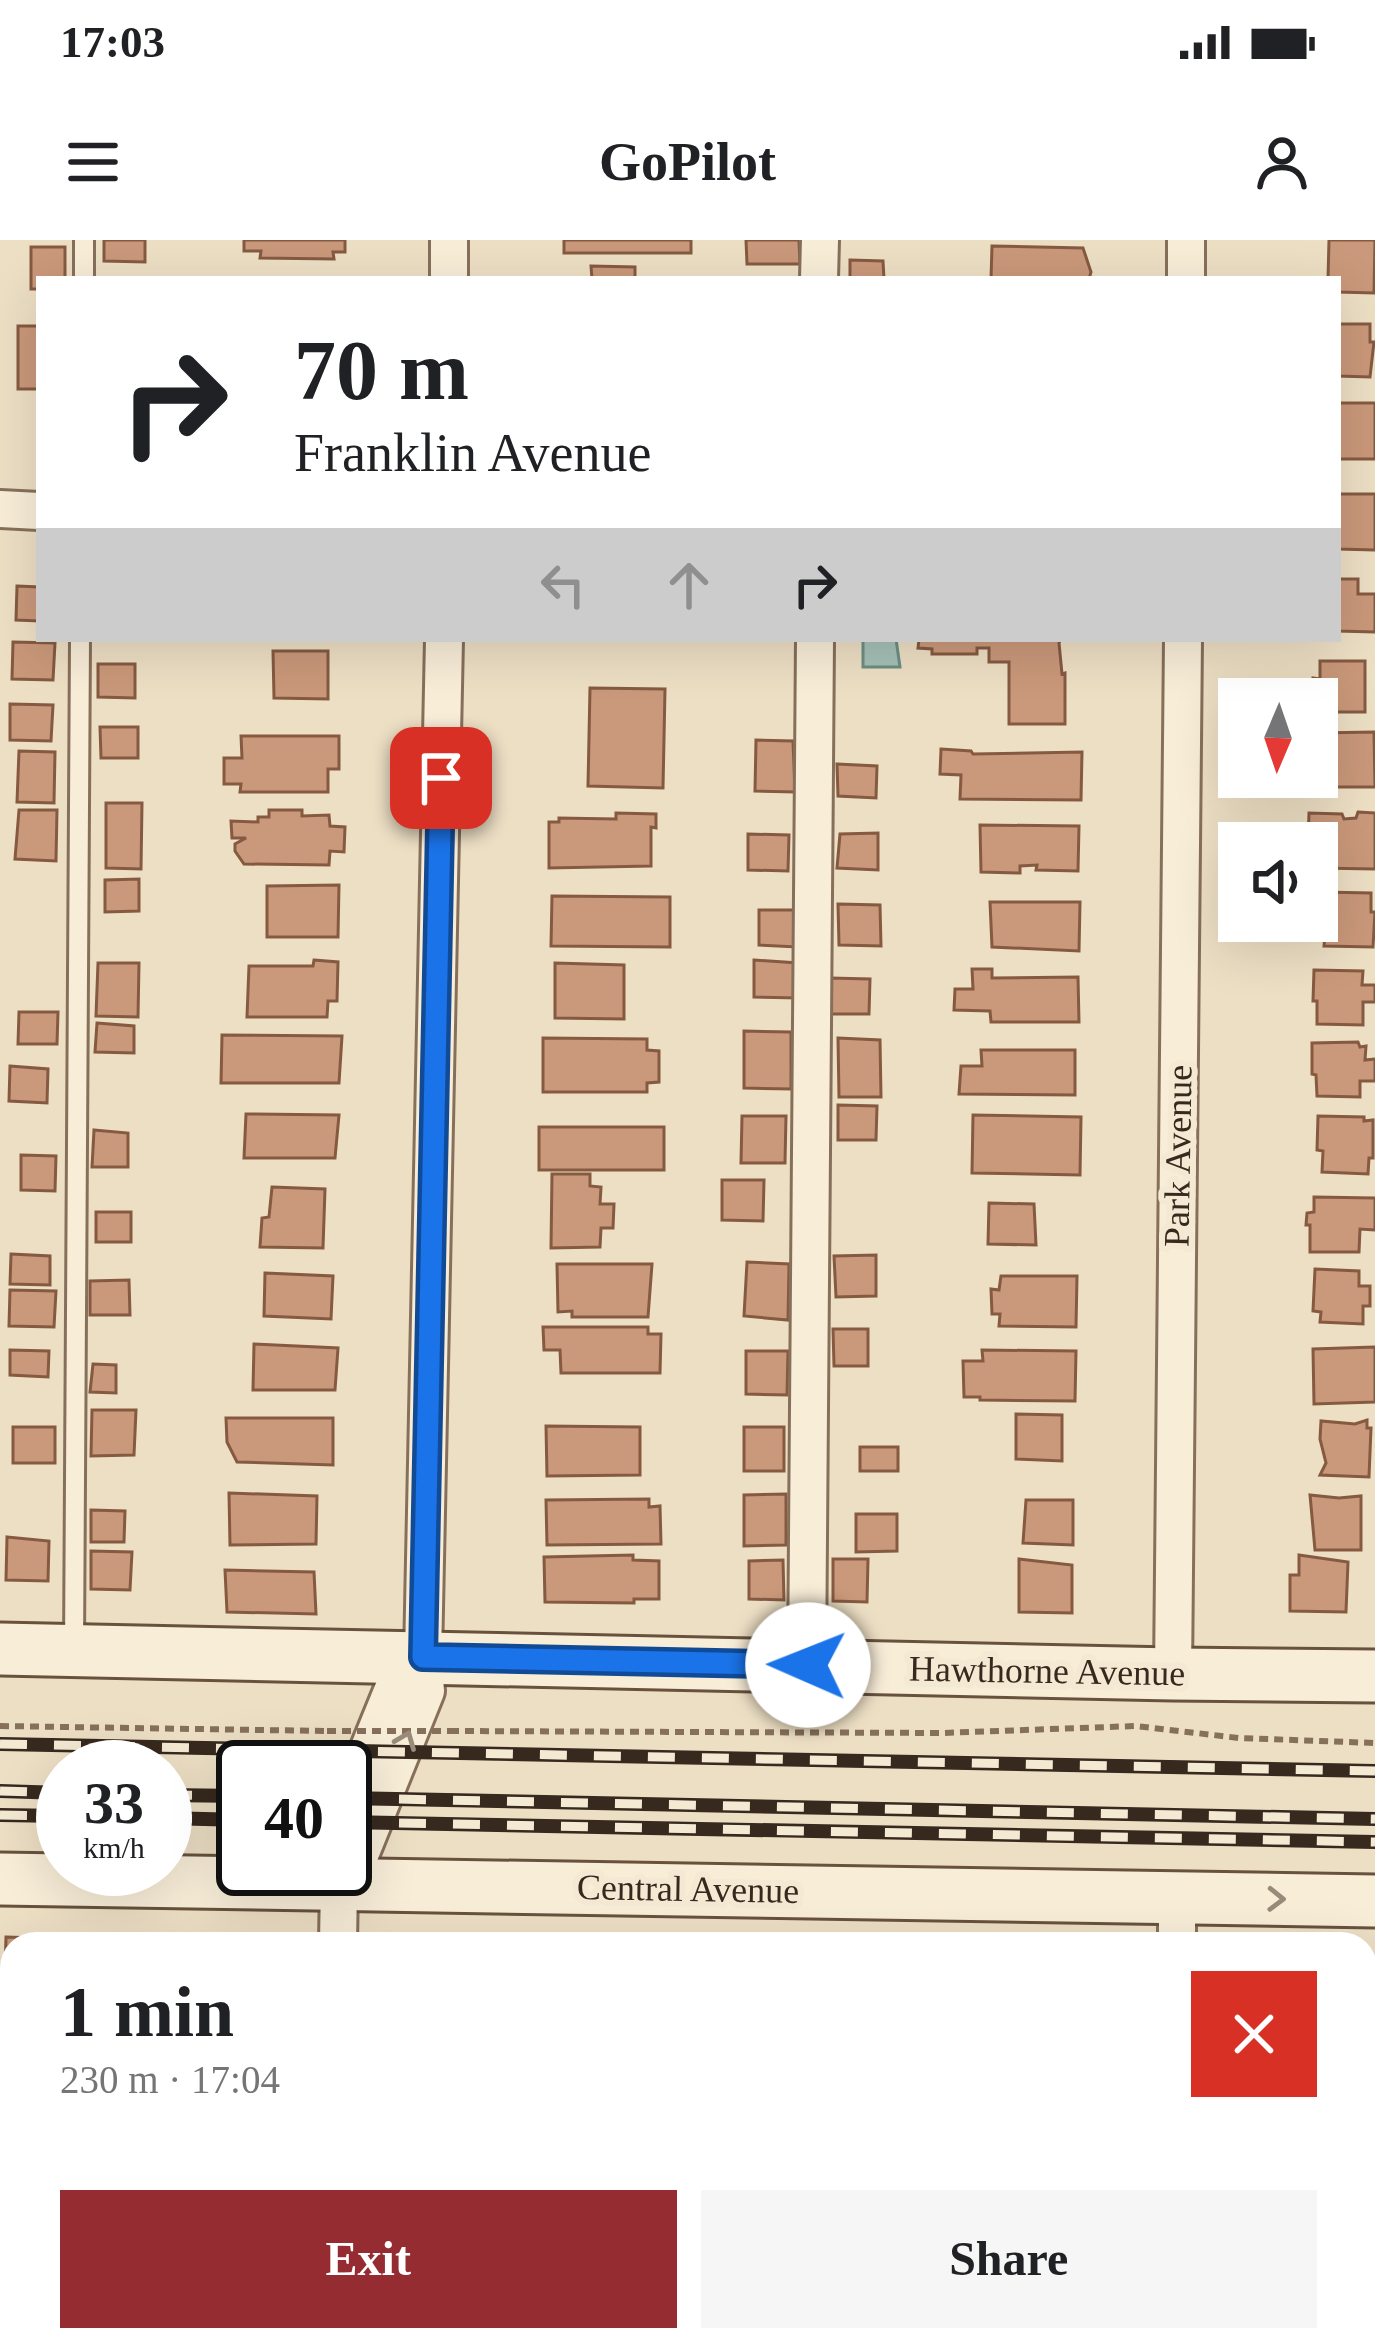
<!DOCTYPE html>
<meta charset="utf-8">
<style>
:root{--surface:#fff;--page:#f6f6f6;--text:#202124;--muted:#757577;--accent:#942c31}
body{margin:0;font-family:Georgia,serif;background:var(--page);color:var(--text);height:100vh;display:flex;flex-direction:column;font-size:45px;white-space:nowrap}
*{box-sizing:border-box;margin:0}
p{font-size:39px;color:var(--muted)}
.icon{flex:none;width:66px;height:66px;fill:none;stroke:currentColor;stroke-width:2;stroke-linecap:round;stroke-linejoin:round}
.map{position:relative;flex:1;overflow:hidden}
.details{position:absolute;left:0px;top:1692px;width:1377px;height:420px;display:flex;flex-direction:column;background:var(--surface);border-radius:36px 36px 0 0;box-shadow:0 12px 48px #0002}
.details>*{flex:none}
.banner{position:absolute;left:36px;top:36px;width:1305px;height:366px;border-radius:0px;box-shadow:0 12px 48px #0002;background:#fff;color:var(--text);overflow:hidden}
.needle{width:78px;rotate:182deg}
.fabs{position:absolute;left:1218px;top:438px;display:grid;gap:24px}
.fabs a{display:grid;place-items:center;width:120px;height:120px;border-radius:0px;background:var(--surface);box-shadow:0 12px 48px #0002;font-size:60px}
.speed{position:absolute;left:36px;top:1500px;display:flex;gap:24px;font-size:60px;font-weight:700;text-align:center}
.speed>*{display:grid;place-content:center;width:156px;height:156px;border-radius:50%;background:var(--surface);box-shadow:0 12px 48px #0002;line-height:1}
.speed small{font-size:30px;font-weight:400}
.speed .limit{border:6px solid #111;border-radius:18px;background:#fff;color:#111}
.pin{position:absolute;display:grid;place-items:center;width:102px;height:102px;color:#fff;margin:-51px;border-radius:24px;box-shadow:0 6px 18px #0006}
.me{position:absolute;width:132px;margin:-66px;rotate:271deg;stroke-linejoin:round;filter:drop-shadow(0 0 9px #0008)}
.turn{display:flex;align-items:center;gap:42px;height:252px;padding:0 60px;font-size:54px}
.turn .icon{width:156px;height:156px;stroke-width:2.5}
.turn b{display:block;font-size:84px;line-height:102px}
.lanes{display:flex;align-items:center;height:114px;padding:0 60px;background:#0003;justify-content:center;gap:60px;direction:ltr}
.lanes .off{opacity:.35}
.round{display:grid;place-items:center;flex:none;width:126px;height:126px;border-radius:0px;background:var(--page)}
.headline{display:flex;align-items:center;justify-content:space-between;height:204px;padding:0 60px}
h1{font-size:72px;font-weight:700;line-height:90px}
.primary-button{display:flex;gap:24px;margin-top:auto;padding:24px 60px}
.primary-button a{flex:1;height:138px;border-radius:0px;background:var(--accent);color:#fff;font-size:48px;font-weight:700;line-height:138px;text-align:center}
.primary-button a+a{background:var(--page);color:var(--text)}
.status{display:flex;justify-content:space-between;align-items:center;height:84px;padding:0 60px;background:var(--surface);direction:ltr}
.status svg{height:33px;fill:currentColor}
header{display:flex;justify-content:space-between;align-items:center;height:156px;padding:0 60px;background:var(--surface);font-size:54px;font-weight:700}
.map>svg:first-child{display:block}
.water{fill:#a5c0b7;stroke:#6d8e84;stroke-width:3}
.building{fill:#ca987a;stroke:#855a41;stroke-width:3}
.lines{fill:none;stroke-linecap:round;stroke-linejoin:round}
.lane-casing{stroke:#87705b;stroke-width:24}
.street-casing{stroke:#87705b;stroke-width:42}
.secondary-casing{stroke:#68523e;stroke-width:57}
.path{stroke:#87705b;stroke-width:6;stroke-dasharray:9 6;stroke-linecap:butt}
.lane{stroke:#f8edd7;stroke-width:18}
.street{stroke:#f8edd7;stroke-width:36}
.secondary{stroke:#f8edd7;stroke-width:51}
.rail-casing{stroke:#37291e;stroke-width:14}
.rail{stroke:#f4e9d3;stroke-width:9;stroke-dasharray:27;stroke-linecap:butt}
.path-bridge{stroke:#87705b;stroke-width:6;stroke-dasharray:9 6;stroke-linecap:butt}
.oneway{stroke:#988b7a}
.route-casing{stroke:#114b97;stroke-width:30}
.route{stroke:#1a73e8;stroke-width:21}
.labels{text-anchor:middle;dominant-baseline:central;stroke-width:12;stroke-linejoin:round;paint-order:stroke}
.street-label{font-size:36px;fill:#37291e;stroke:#f4e9d3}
</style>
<div class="status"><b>17:03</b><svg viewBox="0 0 49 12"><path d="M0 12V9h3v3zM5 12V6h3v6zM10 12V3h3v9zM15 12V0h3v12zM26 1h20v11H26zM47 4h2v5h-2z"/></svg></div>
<header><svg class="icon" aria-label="menu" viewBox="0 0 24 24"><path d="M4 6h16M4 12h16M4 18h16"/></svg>GoPilot<svg class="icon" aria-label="person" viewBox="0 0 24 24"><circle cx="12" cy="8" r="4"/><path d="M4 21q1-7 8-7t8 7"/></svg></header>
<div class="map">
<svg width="1375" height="2112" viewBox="0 0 1375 2112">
<rect width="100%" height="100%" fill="#eddfc4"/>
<path class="water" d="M863,399H896L900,427H863Z"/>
<path class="building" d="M104,0H145V22L104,21Z
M244,0H345V12H333L334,19L260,18L261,11H244Z
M564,0H691V13H564Z
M746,0H799L800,24H747Z
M1329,0H1375L1374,53L1338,52V39H1328Z
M992,6L1083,8L1091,32L1089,39H991Z
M31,7H65V39H39V49H31Z
M850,20L883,21L884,39H850Z
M591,26L635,27V39H592Z
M1338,84H1370V102H1374L1370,137L1338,136Z
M18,86H39V149H18Z
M1338,163H1375V219H1338Z
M1338,254H1375V310L1338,309Z
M1338,339H1358V354H1375V392L1338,391Z
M17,346L39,347V381L16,380Z
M919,399H1061L1059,403L1062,434L1065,433V484H1009V422H989V408H977V414H932V409L918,408Z
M13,402L55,403L53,440L12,439Z
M273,411H328V459L274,458Z
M1320,421H1365V472H1317V459H1312L1313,438L1320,439Z
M98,424H135V458L98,457Z
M590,448L665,449L663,548L588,546Z
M10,464L53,465L51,501L10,500Z
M100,487H138V518H101Z
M1374,492L1375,547H1303V537H1317V493Z
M241,496H339V529H328V552H240L241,544H224V518H242Z
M756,500L793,501L795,552L755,551Z
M941,509L971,511L973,514L1082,512L1081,560L960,559L961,535L940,534Z
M19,511L55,512L54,563L17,562Z
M837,524L877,526L876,558L838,556Z
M106,563H142L141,629L106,628Z
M19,570H57L56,621L15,619Z
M269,570H302V576L329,575L330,586L345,587L344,612L330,611L329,625L244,624L235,611V604L246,598H232L231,581L258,582V577H269Z
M1358,572L1375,573V629L1317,628V603H1308L1309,573L1342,574L1344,579L1356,578Z
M616,573L656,574V588L651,587V626L549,628V582H559V578L616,579Z
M980,585L1079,586L1078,631L1036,630L1037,625L1020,626V633L981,632Z
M878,593V630L837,628L840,594Z
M748,594L789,595L788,631L748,630Z
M139,639V671L105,672V640Z
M339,645L338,697H267V646Z
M1321,652L1371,653V672H1375L1373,707L1324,706L1326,684H1321Z
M552,656L670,657V707L551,706Z
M990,662H1080L1079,711L992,707Z
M838,664L880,665L881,706L839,705Z
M759,670H798L797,707L759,705Z
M314,720L338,722L337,761H328L327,777H247L249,726H313Z
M754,720L798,723V758L754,757Z
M98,723H139L138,777L96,776Z
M555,723L624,725V779L555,778Z
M972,729H992V738L1078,737L1079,782H991L990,771L954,770L955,749H973Z
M1314,730L1363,731L1362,745H1375V762H1363V785L1317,784V761H1313Z
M830,738L870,739L869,774H830Z
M19,772H58L57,804H18Z
M97,783L134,786V813L95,812Z
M744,791L791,792V849L744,848Z
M222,795L342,796L339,843H221Z
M543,798L647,799V810L659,811V842L647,843V852H543Z
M838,798L880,800L881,857H839Z
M1358,802L1360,807L1366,806L1365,820L1375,819V841H1360V857L1317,856L1316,835L1312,834V803Z
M981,810H1075V855L959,854L961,826H982Z
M10,826L48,829L47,863L9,861Z
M838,865L877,866L876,900H838Z
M246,874L339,875L335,918H244Z
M973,875L1081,877L1080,935L972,933Z
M742,876H786L785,923H741Z
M1318,876L1364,877V881L1373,880V918H1369L1368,934L1322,932L1323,911L1317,910Z
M539,887H664V930H539Z
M94,890L128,893V927H92Z
M21,915L56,916L55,951L21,950Z
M552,934H590V946L601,947L600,964H614L613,988H601L600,1007L551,1008Z
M722,940H764L763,981L722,980Z
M272,947L325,949L323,1008L260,1007L262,978L269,977Z
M1314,957L1375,958V990L1360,989L1359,1012H1310V985H1306L1307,973L1314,972Z
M989,963L1034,964L1036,1005L988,1004Z
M96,972H131V1002H96Z
M11,1014L50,1016V1045L10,1044Z
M876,1015V1056L836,1057L834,1016Z
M747,1022L789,1024L788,1080L744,1076Z
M557,1024H652L648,1077H572V1071L558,1072Z
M1315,1029L1359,1031V1046H1370V1066H1363V1084L1320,1082L1321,1072L1313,1071Z
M265,1033L333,1036L331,1079L264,1076Z
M1001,1036H1077L1076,1087L999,1086L1000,1074H992L991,1049L999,1050Z
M129,1040L130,1075H90V1041Z
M10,1050L56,1051L54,1087L9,1086Z
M543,1087H648V1094H661L660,1133H561L560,1110H544Z
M833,1089H868V1126H834Z
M254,1104L338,1108L335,1150H253Z
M1375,1107V1162L1314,1164L1313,1109Z
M10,1110L49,1111L48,1137L10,1135Z
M982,1110L1076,1111L1075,1161L980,1160V1157H964L963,1121H983Z
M746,1111H788L787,1155L746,1154Z
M93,1124L116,1125V1153L90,1152Z
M92,1170H136L134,1215L91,1216Z
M1016,1174L1062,1175V1221L1016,1219Z
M226,1178H333V1225L237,1222L227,1202Z
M1367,1180V1188H1371L1369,1237L1320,1235L1326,1223L1320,1199L1321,1181L1355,1184Z
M546,1186L640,1187V1235L547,1236Z
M13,1187H55V1223H13Z
M744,1187H784V1231H744Z
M860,1207H898V1231H860Z
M229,1253L317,1256L316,1304L230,1305Z
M786,1254V1305L744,1306V1255Z
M1310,1255L1339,1258L1361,1256V1310H1315Z
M649,1259V1267L660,1266L661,1304L547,1305L546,1260Z
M1026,1260H1073V1305L1023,1303Z
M91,1270L125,1271L124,1302H91Z
M856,1274H897V1311L856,1312Z
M7,1297L49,1301L48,1341L6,1340Z
M91,1311L132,1312L130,1350L91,1349Z
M633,1315V1320L659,1321V1359H634V1363L545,1362L544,1317Z
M1299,1315L1348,1322L1346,1372L1290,1371V1335H1299Z
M833,1319H868L867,1362L833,1361Z
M1019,1319L1072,1325V1373L1019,1372Z
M783,1320L784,1360L749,1359V1321Z
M225,1330L314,1332L316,1374L227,1372Z
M6,1697L162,1702V1704H12V1840H2Z
M1365,1834L1375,1835V2112H1332V2100H1365Z
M1,1963L12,1964V2100H158V2106L147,2105L146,2112L0,2107Z"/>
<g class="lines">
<defs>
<path id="lane" d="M84,39V0
M74,1408L80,399
M1365,1779L1375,1780
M1302,2112V2100"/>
<path id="street" d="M449,39V0
M819,39L820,0
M1186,39V0
M0,269L39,271
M807,1425L815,399
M1173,1434L1183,399
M345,1567L393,1449L423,1417
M333,1629L339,1643L338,1704
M339,1643L360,1615L426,1451L423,1417L444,399
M1177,1704V1657
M331,2112L332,2100
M1174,2112L1175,2100"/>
<path id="secondary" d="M0,1409L1173,1434L1375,1436
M0,1639L1375,1661"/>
</defs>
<use href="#lane" class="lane-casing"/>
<use href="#street" class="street-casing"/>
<use href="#secondary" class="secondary-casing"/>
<path class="path" d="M0,1486L327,1491
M450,1491L942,1493L1136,1486L1239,1498L1375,1503"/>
<use href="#lane" class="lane"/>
<use href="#street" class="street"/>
<use href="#secondary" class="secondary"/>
<defs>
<path id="rail" d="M0,1504L1375,1531
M0,1551L63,1553
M165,1555L243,1556
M345,1558L1375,1579
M0,1575L63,1576
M165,1578L243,1580
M345,1582L1375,1602"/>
</defs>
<use href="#rail" class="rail-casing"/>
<use href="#rail" class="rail"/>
<path class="path-bridge" d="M327,1491H450"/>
</g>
<defs><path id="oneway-chevron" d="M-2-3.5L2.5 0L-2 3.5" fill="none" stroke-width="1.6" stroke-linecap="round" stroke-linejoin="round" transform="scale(3)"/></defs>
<g class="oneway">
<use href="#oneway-chevron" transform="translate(406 1500) rotate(-68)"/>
<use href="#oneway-chevron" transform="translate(1276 1659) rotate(1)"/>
</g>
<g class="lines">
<defs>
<path id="route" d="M441,538L423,1417L808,1425"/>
</defs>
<use href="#route" class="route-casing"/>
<use href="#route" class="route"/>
</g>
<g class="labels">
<g class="street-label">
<text transform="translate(1178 916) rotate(-89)">Park Avenue</text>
<text transform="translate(1047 1431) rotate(1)">Hawthorne Avenue</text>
<text transform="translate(688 1649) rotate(1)">Central Avenue</text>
</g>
</g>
</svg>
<div class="fabs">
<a><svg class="needle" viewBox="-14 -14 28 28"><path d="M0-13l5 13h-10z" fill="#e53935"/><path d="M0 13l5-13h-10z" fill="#757577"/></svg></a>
<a><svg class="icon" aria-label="sound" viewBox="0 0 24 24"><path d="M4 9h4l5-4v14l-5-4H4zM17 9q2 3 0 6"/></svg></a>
</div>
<div class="speed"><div>33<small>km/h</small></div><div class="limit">40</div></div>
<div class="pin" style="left:441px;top:538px;background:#d93025"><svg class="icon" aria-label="arrive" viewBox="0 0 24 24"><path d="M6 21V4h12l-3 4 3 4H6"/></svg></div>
<svg class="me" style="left:808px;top:1425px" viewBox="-20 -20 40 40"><circle r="19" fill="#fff"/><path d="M0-13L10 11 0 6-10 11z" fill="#1a73e8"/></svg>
<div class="banner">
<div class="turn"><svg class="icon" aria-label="right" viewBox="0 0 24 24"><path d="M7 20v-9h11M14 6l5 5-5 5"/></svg><div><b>70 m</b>Franklin Avenue</div></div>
<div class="lanes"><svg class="icon off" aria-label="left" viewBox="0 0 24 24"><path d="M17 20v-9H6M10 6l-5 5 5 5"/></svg><svg class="icon off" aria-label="ahead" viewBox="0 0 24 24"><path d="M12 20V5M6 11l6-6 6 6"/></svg><svg class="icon" aria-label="right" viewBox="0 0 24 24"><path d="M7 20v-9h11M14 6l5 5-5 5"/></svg></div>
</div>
<section class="details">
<div class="headline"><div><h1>1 min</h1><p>230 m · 17:04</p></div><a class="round" style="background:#d93025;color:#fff"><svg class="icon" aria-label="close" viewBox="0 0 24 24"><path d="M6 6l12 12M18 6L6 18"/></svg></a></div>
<div class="primary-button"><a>Exit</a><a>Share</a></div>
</section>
</div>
